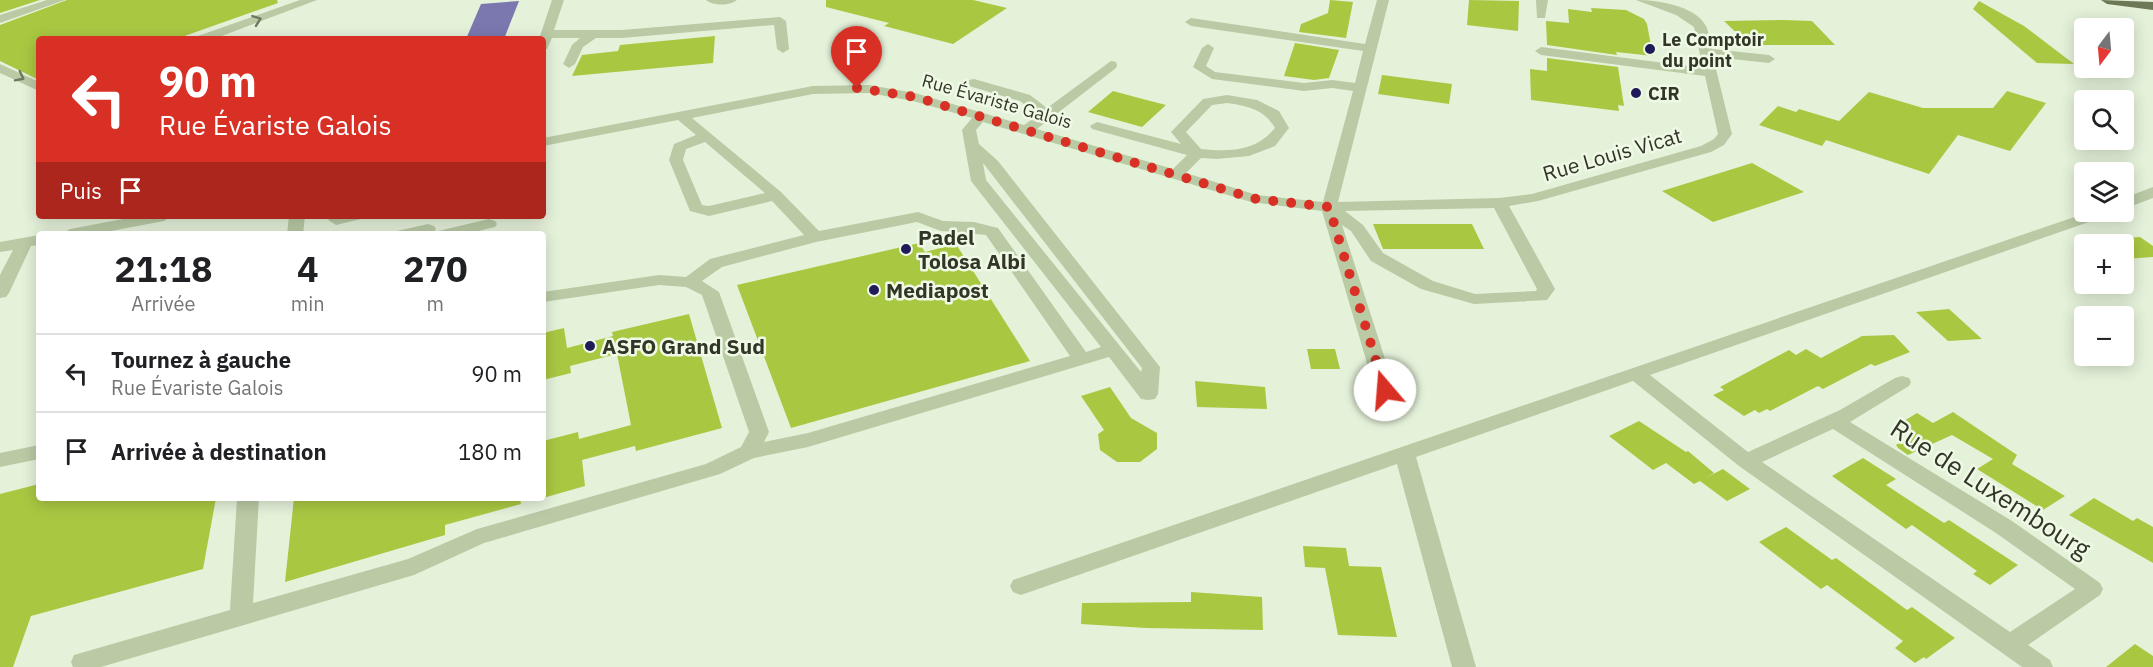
<!DOCTYPE html>
<html lang="fr">
<meta charset="utf-8">
<style>
:root{--surface:#fff;--page:#f6f6f6;--text:#202124;--muted:#757577;--line:#e0e0e0}
body{margin:0;font-family:"IBM Plex Sans",sans-serif;background:var(--page);color:var(--text);height:100vh;display:flex;flex-direction:column;font-size:22px;white-space:nowrap}
*{box-sizing:border-box;margin:0}
p{font-size:20px;color:var(--muted)}
.icon{flex:none;width:33px;height:33px;fill:none;stroke:currentColor;stroke-width:2;stroke-linecap:round;stroke-linejoin:round}
.map{position:relative;flex:1;overflow:hidden}
.panel{position:absolute;left:36px;top:231px;width:510px;height:270px;display:flex;flex-direction:column;background:var(--surface);border-radius:6px;box-shadow:0 3px 15px #0003}
.panel>*{flex:none}
.guide{position:absolute;left:36px;top:36px;width:510px;height:183px;border-radius:6px;box-shadow:0 3px 15px #0003;background:#d93025;color:#fff;overflow:hidden}
.needle{width:39px;rotate:196deg}
.controls{position:absolute;left:2074px;top:18px;display:grid;gap:12px}
.controls a{display:grid;place-items:center;width:60px;height:60px;border-radius:6px;background:var(--surface);box-shadow:0 3px 15px #0003;font-size:30px}
.pin{position:absolute;display:grid;place-items:center;width:51px;height:51px;color:#fff;margin:-62px -26px;border-radius:50% 50% 50% 0;rotate:-45deg;box-shadow:0 0 6px #0007}
.pin .icon{rotate:45deg}
.me{position:absolute;width:66px;margin:-33px;rotate:342deg;stroke-linejoin:round;filter:drop-shadow(0 0 4px #0008)}
.turn{display:flex;align-items:center;gap:21px;height:126px;padding:0 24px;font-size:27px}
.turn .icon{width:78px;height:78px;stroke-width:2.5}
.turn b{display:block;font-size:42px;line-height:51px}
.then{display:flex;align-items:center;height:57px;padding:0 24px;background:#0003;gap:12px;font-size:22px}
.eta{display:flex;justify-content:space-evenly;align-items:center;height:102px;text-align:center}
.eta b{font-size:36px;font-weight:800;line-height:42px}
ul{padding:0;list-style:none}
li{display:flex;align-items:center;gap:18px;height:78px;padding:0 24px;border-top:2px solid var(--line)}
li div{flex:1}
li b{display:block;font-size:22px}
li em{font-style:normal}
.map>svg:first-child{display:block}
.water{fill:#7a78af}
.building{fill:#a9c842}
.lines{fill:none;stroke-linecap:round;stroke-linejoin:round}
.minor{fill:#bacaa5;fill-rule:evenodd}
.major{fill:#6d7857;fill-rule:evenodd}
.oneway{stroke:#6f7960}
.route{stroke:#d93025;stroke-width:10;stroke-dasharray:0 18}
.poi-dot{fill:#1f1c57;stroke:#eff9e6;stroke-width:2}
.labels{text-anchor:middle;dominant-baseline:central;stroke-width:5;stroke-linejoin:round;paint-order:stroke}
.far-poi-label{font-size:18px;font-weight:bold;fill:#313627;stroke:#eff9e6;text-anchor:start}
.far-street-label{font-size:18px;fill:#313627;stroke:#eff9e6}
.street-label{font-size:21px;fill:#313627;stroke:#eff9e6}
.poi-label{font-size:21px;font-weight:bold;fill:#313627;stroke:#eff9e6;text-anchor:start}
.near-street-label{font-size:26px;fill:#313627;stroke:#eff9e6}
</style>
<div class="map">
<svg width="2153" height="667" viewBox="0 0 2153 667">
<rect width="100%" height="100%" fill="#e5f2da"/>
<path class="water" d="M519,1L504,39H466L481,4Z"/>
<path class="building" d="M0,0H40L0,13Z
M67,0H277L278,3L176,39H39V80L0,61V25Z
M826,0H973L1007,8L953,44L884,26L889,23L826,7Z
M1330,0L1353,2L1346,38L1299,32L1301,24L1328,13Z
M1469,0L1519,1L1518,31L1467,25Z
M1979,1L2024,26L2074,64L2037,63L1973,9Z
M1591,8L1626,10L1644,19L1647,24L1653,56L1616,52L1617,55L1547,45L1546,21L1569,23L1568,9L1592,12Z
M1784,20L1812,21L1835,45H1749L1724,21Z
M715,36L713,63L572,76L582,55L618,51L620,45Z
M1295,43L1339,50L1329,78L1314,80L1284,76Z
M1547,58L1618,67L1624,106L1618,105L1619,111L1531,100L1530,69L1547,71Z
M1382,75L1452,84L1449,104L1378,94Z
M1113,91L1139,98L1166,105L1142,127L1088,112Z
M2007,91L2046,103L2010,151L1958,135L1929,174L1826,140L1822,146L1759,125L1778,106L1796,112L1799,109L1839,121L1869,92L1923,108H1993Z
M1752,163L1804,192L1713,222L1662,191Z
M1373,224H1472L1484,249H1383Z
M2140,237L2153,246V257L2124,259V238Z
M919,243L925,252L956,244L1030,361L791,428L737,285Z
M1949,309L1982,339L1948,341L1916,312Z
M689,314L722,428L636,451L635,446L582,460L585,486L543,498V441L578,432L579,439L631,425L617,354L570,366L571,373L543,380V333L564,328L567,348L613,336L612,332Z
M1894,335L1910,352L1875,366L1871,364L1823,389L1818,386L1770,411L1767,409L1759,413L1755,410L1744,416L1713,395L1724,390L1720,387L1789,350L1796,355L1806,349L1821,358L1862,336Z
M1307,349H1335L1340,369H1311Z
M1195,381L1265,387L1267,409L1197,407Z
M1110,387L1131,418L1157,433V449L1140,462H1117L1100,450L1098,434L1104,430L1081,396Z
M1953,412L2017,455L2012,464L2065,496L2043,510L1977,469L1993,459L1952,435L1908,455L1898,448L1896,445L1915,434L1899,424L1917,413L1933,423Z
M1639,421L1686,452L1688,451L1714,473L1705,478L1723,469L1750,489L1727,501L1700,481L1694,484L1666,463L1653,470L1609,436Z
M1863,458L1896,479L1886,485L1944,523L1949,520L2018,565L1990,585L1973,574L1977,571L1912,525L1906,529L1832,476Z
M39,484V498H216L203,569L31,616L13,667H0V494Z
M294,498H520L521,504L445,525V535L285,582Z
M2094,498L2133,521L2137,518L2153,527V563L2069,515Z
M1786,527L1832,560L1836,558L1907,610L1912,607L1955,638L1926,659L1924,657L1915,663L1895,648L1903,641L1827,585L1821,589L1759,542Z
M1303,546L1346,548L1349,566L1381,567L1397,637L1338,635L1325,568L1305,567Z
M1191,592L1262,597L1263,630L1146,628L1081,624L1082,603L1191,602Z
M2135,644L2153,656V667H2106Z"/>
<g class="lines">
<path class="minor" d="M47,0H65L0,23V15Z
M300,0H317L214,39H196L198,36Z
M552,0H564L554,30H622L780,17L786,21L789,49L783,53L777,49L774,25L622,38H596L583,47L575,64L569,68L563,64L572,45L580,38H552L547,49L543,50V39H539Z
M706,0H737C730,6 713,6 706,0Z
M1377,0H1389L1338,202L1499,198L1532,194L1701,146L1714,139L1718,134L1705,76L1541,55L1535,51L1541,47L1703,68L1694,27L1676,15L1636,0C1656,0 1695,5 1706,26C1709,32 1710,42 1712,49L1769,55L1775,59L1769,63L1713,57L1732,134L1724,145L1711,152L1538,201L1509,206L1555,289L1547,300L1474,304L1421,289L1371,261L1351,231L1342,225L1395,390L1392,394L1385,396L1378,394L1375,390L1322,211L1251,202L983,122L976,130L979,144L998,161L1160,367L1158,394L1155,399L1148,400L1141,399L1109,357L808,447L754,458L720,474L484,543L414,575L101,667H73L71,662L74,655L230,610L237,498H259L253,603L408,559L477,529L706,464L741,447L749,432L702,295L686,287L659,285L543,302V292L659,275L686,277L710,259L804,235L772,201L709,216L690,211L669,160L674,144L696,135L678,120L543,146V138L813,86L869,85L915,93L1024,125L1038,115L1020,101L969,86L967,83L969,80L974,79L1030,95L1047,108L1111,61L1116,62L1117,65L1116,68L1037,129L1173,169L1187,155L1092,129L1090,126L1097,122L1181,144L1171,132L1203,99L1227,95L1257,100L1279,111L1289,128L1275,146L1249,156L1217,159L1201,158L1186,173L1257,195L1323,202L1353,91L1332,88L1304,91L1212,79L1193,67L1202,48L1208,44L1214,48L1206,66L1215,72L1304,83L1332,80L1355,83L1363,51L1191,26L1185,22L1191,18L1365,44ZM869,93L913,101L972,118L962,130L971,181L1101,347L1086,352L998,228L974,222L943,221L918,212L819,231L781,192L692,118L813,94ZM1227,103C1247,106 1264,109 1275,128C1256,151 1230,152 1201,149L1186,132L1212,105ZM705,142L765,193L709,206L702,205L683,160L686,149ZM983,163L1142,368L1141,372L986,180ZM1494,208L1537,289L1536,291L1475,294L1433,281L1383,253L1363,225L1345,211ZM917,222L941,231L986,235L1070,356L808,433L764,442L769,432L719,292L702,281L722,267L816,242Z
M1536,0H1548L1545,18H1537Z
M0,64L39,82V91L0,73Z
M2153,187V198L2124,209V198Z
M2089,212H2111L2109,215L1650,375L1748,452L1840,410L1895,378L1902,376L1909,378L1911,382L1909,386L1850,422L2012,521L2100,583L2103,589L2100,595L2028,645L2050,660L2053,667H2022L1739,466L1633,381L1416,457L1476,667H1452L1397,464L1021,595L1013,592L1010,586L1013,580ZM1833,429L1996,533L2075,589L2010,632L1762,462Z
M139,216H172L164,221L95,234H62L70,229Z
M289,216H305L303,234H287Z
M333,216H363L361,219L336,225L328,220Z
M489,219L495,221L497,224L495,227L466,234H436L438,231Z
M428,224L434,226L436,229L434,232L395,234L397,231Z
M39,235V245L31,246L9,293L6,297L0,298V275L13,250L0,252V242Z
M39,445V459L0,467V453Z"/>
<path class="major" d="M2101,0L2153,2V10L2107,4Z"/>
</g>
<defs><path id="oneway-chevron" d="M-2-3.5L2.5 0L-2 3.5" fill="none" stroke-width="1.6" stroke-linecap="round" stroke-linejoin="round" transform="scale(1.5)"/></defs>
<g class="oneway">
<use href="#oneway-chevron" transform="translate(257 20) rotate(-20)"/>
<use href="#oneway-chevron" transform="translate(20 77) rotate(27)"/>
</g>
<g class="lines">
<path class="route" d="M857,88L915,97L1256,199L1329,207L1385,390"/>
</g>
<g class="poi-dot">
<circle cx="1650" cy="49" r="6"/>
<circle cx="1636" cy="93" r="6"/>
<circle cx="906" cy="249" r="6"/>
<circle cx="874" cy="290" r="6"/>
<circle cx="590" cy="346" r="6"/>
</g>
<g class="labels">
<g class="far-poi-label">
<text x="1662" y="39">Le Comptoir<tspan x="1662" dy="21">du point</tspan></text>
<text x="1648" y="93">CIR</text>
</g>
<g class="far-street-label">
<text transform="translate(997 101) rotate(16)">Rue Évariste Galois</text>
</g>
<g class="street-label">
<text transform="translate(1612 154) rotate(-16)">Rue Louis Vicat</text>
</g>
<g class="poi-label">
<text x="918" y="237">Padel<tspan x="918" dy="24">Tolosa Albi</tspan></text>
<text x="886" y="290">Mediapost</text>
<text x="602" y="346">ASFO Grand Sud</text>
</g>
<g class="near-street-label">
<text transform="translate(1991 488) rotate(33)">Rue de Luxembourg</text>
</g>
</g>
</svg>
<div class="controls">
<a><svg class="needle" viewBox="-14 -14 28 28"><path d="M0-13l5 13h-10z" fill="#e53935"/><path d="M0 13l5-13h-10z" fill="#757577"/></svg></a>
<a><svg class="icon" aria-label="search" viewBox="0 0 24 24"><circle cx="10" cy="10" r="6"/><path d="M15 15l6 6"/></svg></a>
<a><svg class="icon" aria-label="layers" viewBox="0 0 24 24"><path d="M12 4l9 5-9 5-9-5zM3 14l9 5 9-5"/></svg></a>
<a>+</a>
<a>−</a>
</div>
<div class="pin" style="left:857px;top:88px;background:#d93025"><svg class="icon" aria-label="arrive" viewBox="0 0 24 24"><path d="M6 21V4h12l-3 4 3 4H6"/></svg></div>
<svg class="me" style="left:1385px;top:390px" viewBox="-20 -20 40 40"><circle r="19" fill="#fff"/><path d="M0-13L10 11 0 6-10 11z" fill="#d93025"/></svg>
<div class="guide">
<div class="turn"><svg class="icon" aria-label="left" viewBox="0 0 24 24"><path d="M17 20v-9H6M10 6l-5 5 5 5"/></svg><div><b>90 m</b>Rue Évariste Galois</div></div>
<div class="then">Puis<svg class="icon" aria-label="arrive" viewBox="0 0 24 24"><path d="M6 21V4h12l-3 4 3 4H6"/></svg></div>
</div>
<section class="panel">
<div class="eta">
<div><b>21:18</b><p>Arrivée</p></div>
<div><b>4</b><p>min</p></div>
<div><b>270</b><p>m</p></div>
</div>
<ul>
<li><svg class="icon" aria-label="left" viewBox="0 0 24 24"><path d="M17 20v-9H6M10 6l-5 5 5 5"/></svg><div><b>Tournez à gauche</b><p>Rue Évariste Galois</p></div><em>90 m</em></li>
<li><svg class="icon" aria-label="arrive" viewBox="0 0 24 24"><path d="M6 21V4h12l-3 4 3 4H6"/></svg><div><b>Arrivée à destination</b></div><em>180 m</em></li>
</ul>
</section>
</div>
